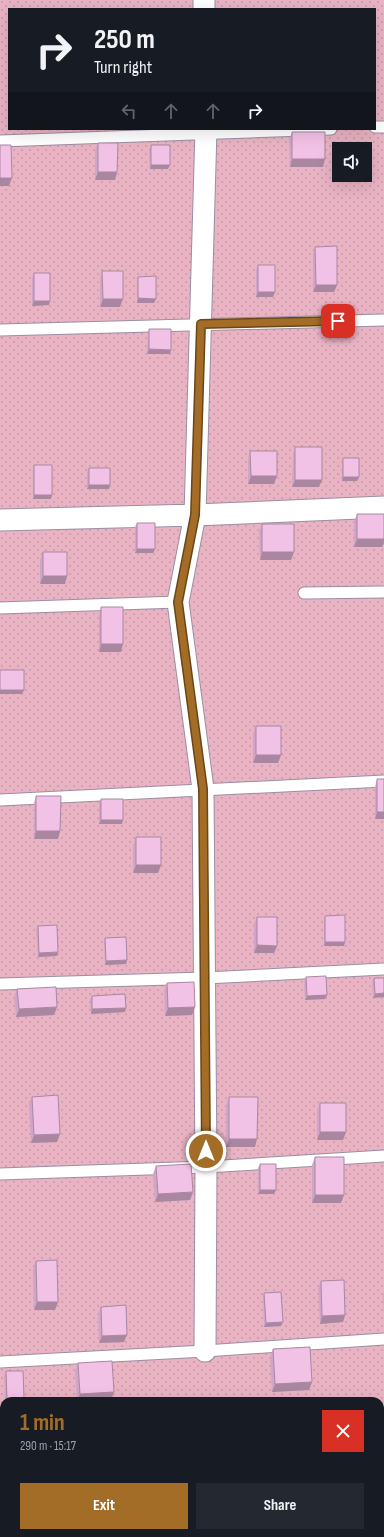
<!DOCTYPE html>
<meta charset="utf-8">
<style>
:root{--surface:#171b24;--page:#242831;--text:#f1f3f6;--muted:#9ea1a6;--accent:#a36c27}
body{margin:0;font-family:"Sofia Sans Condensed",sans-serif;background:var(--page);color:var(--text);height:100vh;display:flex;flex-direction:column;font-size:15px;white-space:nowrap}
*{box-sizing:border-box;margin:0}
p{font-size:13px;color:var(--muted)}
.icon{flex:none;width:22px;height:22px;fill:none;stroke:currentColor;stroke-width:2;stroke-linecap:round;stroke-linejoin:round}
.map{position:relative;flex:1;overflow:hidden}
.side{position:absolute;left:0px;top:1397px;width:384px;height:140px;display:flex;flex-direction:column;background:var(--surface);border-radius:12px 12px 0 0;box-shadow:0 4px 16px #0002}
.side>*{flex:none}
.hud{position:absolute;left:8px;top:8px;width:368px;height:122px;border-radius:0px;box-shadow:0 4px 16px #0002;background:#171b24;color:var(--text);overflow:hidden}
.buttons{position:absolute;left:332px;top:142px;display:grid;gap:8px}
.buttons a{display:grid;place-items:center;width:40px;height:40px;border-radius:0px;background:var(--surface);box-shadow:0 4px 16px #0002;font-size:20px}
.pin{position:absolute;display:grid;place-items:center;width:34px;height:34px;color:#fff;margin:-17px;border-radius:8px;box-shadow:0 2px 6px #0006}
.me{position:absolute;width:44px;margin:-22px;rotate:0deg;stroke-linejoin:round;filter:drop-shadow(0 0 3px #0008)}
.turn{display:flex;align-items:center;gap:14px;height:84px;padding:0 20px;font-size:18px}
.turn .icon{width:52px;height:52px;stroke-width:2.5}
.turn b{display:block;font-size:28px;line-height:34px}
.lanes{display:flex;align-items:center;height:38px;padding:0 20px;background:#0003;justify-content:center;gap:20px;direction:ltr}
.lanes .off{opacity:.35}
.round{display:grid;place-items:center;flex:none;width:42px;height:42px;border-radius:0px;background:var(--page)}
.overview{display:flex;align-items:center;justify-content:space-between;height:68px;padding:0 20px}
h1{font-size:24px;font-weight:700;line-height:30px;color:var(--accent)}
.primary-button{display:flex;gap:8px;margin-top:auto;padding:8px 20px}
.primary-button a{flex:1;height:46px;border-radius:0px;background:var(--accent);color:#fff;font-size:16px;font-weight:700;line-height:46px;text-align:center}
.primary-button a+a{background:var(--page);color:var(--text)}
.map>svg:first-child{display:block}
.park{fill:url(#park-dots);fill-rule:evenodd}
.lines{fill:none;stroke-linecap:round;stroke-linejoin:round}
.lane-casing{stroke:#9b8fa3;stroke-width:13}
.street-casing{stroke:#9b8fa3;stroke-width:23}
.lane{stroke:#fff;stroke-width:11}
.street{stroke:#fff;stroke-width:21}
.wall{fill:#d0a6c6}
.shaded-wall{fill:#a987a1}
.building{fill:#f2c1e6;stroke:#a987a1}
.route-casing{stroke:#6a4619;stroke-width:10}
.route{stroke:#a36c27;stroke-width:7}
</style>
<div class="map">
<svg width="384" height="1537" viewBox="0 0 384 1537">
<defs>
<pattern id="park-dots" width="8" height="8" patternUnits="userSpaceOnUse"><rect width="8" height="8" fill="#e9b3c3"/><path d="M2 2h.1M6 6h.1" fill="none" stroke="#c89aa8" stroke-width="1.8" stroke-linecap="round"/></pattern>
</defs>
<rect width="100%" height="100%" fill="#f6e9fe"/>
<path class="park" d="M0,0H384V1537H0ZM9,9H375V129H9ZM339,149H365V175H339ZM4,1401H380V1533H4Z"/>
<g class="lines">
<defs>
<path id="lane" d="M375,127H384
M0,141L331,129
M0,330L384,320
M304,593L384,592
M0,608L178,602
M0,800L384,781
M0,984L205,978L384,969
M0,1174L206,1167L384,1156
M0,1362L205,1351L384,1339"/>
<path id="street" d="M204,0V9
M0,520L195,515L384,507
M205,1351L206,1167L203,789L178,602L195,515L206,129"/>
</defs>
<use href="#lane" class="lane-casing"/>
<use href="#street" class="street-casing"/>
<use href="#lane" class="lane"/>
<use href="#street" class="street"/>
</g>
<path class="wall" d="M292,132L325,159L323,167H290L289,140Z
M98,143L117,172L115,180H95V151Z
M151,145L168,169H150L149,149Z
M315,247L337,285L334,292H313V254Z
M258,265L273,297H256V270Z
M102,271L120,307H100V279Z
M34,273L50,301L49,305L32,306V278Z
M138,277L154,303H137V281Z
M149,329L171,350L170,354H147L148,333Z
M295,447L322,480L319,487H292L293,455Z
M250,451L274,484H248V459Z
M343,458L359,477L357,481H342V462Z
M34,465L51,499H33V470Z
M89,468L110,485L109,489H87V472Z
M357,514H384V543L382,547H354V522Z
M137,523L155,549L153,553H135V527Z
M262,524L291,560H260L259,532Z
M43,552L67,576L65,584H40V560Z
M101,607L121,652H99V615Z
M256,726L281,755L278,763H253V734Z
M377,779L384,819H375V787Z
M36,796L60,831L58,839H34V803Z
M101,799L122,824H99V803Z
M136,837L161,865L158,873H133V845Z
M325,916L345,942L344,946H324V920Z
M257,917L277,946L274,953H254V924Z
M38,926L58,952L57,956L38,957L36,930Z
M105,938L127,960L126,964L105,965L104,942Z
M306,977L325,999L305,1000L304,982Z
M374,978H384V997L373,998L372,982Z
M167,983L195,1007L192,1015L165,1016L164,991Z
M17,989L57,1007L54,1015L16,1017L14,997Z
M92,996L125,1012L91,1014L90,1000Z
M32,1097L60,1134L57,1142L31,1143L29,1104Z
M229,1097L255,1147H226V1105Z
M320,1103L346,1132L343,1140H317V1110Z
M315,1157L341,1203H312V1165Z
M260,1164L276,1190L274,1194H258V1168Z
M156,1166L190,1200L155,1202L153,1174Z
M36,1261L58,1302L55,1310H34L33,1269Z
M321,1281L345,1315L343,1322L320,1324L318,1289Z
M384,1292V1315L383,1295Z
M264,1293L281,1326L264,1327L263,1297Z
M101,1307L124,1342L99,1343L98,1314Z
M273,1349L312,1382L309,1390L272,1392L270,1357Z
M78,1363L114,1392L111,1400L77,1401L75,1371Z
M6,1371L23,1401H5L4,1375Z
M11,1533H39L38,1537H11Z"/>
<path class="shaded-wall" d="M292,159H325L323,167H290Z
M151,165H170L168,169H150Z
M98,172H117L115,180H95Z
M0,178H12L9,186H0Z
M316,285H337L334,292H313Z
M258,292H275L273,297H256Z
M138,298L156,299L154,303H137Z
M103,299H123L120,307H100Z
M34,301H50L49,305L32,306Z
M149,349L171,350L170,354H147Z
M251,476H277L274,484H248Z
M343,477H359L357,481H342Z
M295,480H322L319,487H292Z
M89,485H110L109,489H87Z
M34,495H52L51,499H33Z
M357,539H384V543L382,547H354Z
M137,549H155L153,553H135Z
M262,552H294L291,560H260Z
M43,576H67L65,584H40Z
M101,644H123L121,652H99Z
M0,690H24L22,694H0Z
M256,755H281L278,763H253Z
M377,812H384V819H375Z
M101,820H123L122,824H99Z
M36,831H60L58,839H34Z
M136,865H161L158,873H133Z
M325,942H345L344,946H324Z
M257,945L277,946L274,953H254Z
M58,952L57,956L38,957L39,953Z
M127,960L126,964L105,965L106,961Z
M384,993V997L373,998L375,994Z
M327,995L325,999L305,1000L307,996Z
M57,1007L54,1015L16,1017L19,1009Z
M195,1007L192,1015L165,1016L168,1008Z
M126,1008L125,1012L91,1014L92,1009Z
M320,1132H346L343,1140H317Z
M60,1134L57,1142L31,1143L34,1135Z
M229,1139H257L255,1147H226Z
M260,1190H276L274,1194H258Z
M193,1192L190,1200L155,1202L158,1194Z
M315,1195H344L341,1203H312Z
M37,1302H58L55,1310H34Z
M345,1315L343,1322L320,1324L322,1316Z
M283,1322L281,1326L264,1327L266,1323Z
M127,1335L124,1342L99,1343L102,1336Z
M312,1382L309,1390L272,1392L275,1384Z
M114,1392L111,1400L77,1401L80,1394Z
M24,1398L23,1401H6L7,1399Z"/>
<path class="building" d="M292,132H325V159H292Z
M98,143H118L117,172H98Z
M0,145H11L12,178H0Z
M151,145H170V165H151Z
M337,246V285H316L315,247Z
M258,265H275V292H258Z
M102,271H123V299H103Z
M34,273H50V301H34Z
M156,276V299L138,298V277Z
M149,329H171V350L149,349Z
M295,447H322V480H295Z
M250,451H277V476H251Z
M343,458H359V477H343Z
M34,465H52V495H34Z
M89,468H110V485H89Z
M357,514H384V539H357Z
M137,523H155V549H137Z
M262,524H294V552H262Z
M43,552H67V576H43Z
M101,607H123V644H101Z
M0,670H24V690H0Z
M256,726H281V755H256Z
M377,779H384V812H377Z
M36,796H61L60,831H36Z
M101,799H123V820H101Z
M136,837H161V865H136Z
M345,915V942H325V916Z
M257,917H277V946L257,945Z
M57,925L58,952L39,953L38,926Z
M126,937L127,960L106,961L105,938Z
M326,976L327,995L307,996L306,977Z
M374,978H384V993L375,994Z
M194,982L195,1007L168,1008L167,983Z
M56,987L57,1007L19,1009L17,989Z
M125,994L126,1008L92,1009V996Z
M58,1095L60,1134L34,1135L32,1097Z
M229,1097H258L257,1139H229Z
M320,1103H346V1132H320Z
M315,1157H344V1195H315Z
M191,1164L193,1192L158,1194L156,1166Z
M260,1164H276V1190H260Z
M57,1260L58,1302H37L36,1261Z
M344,1280L345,1315L322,1316L321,1281Z
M281,1292L283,1322L266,1323L264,1293Z
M126,1305L127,1335L102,1336L101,1307Z
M310,1347L312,1382L275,1384L273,1349Z
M112,1361L114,1392L80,1394L78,1363Z
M6,1371H23L24,1398L7,1399Z
M22,1533H39L38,1536Z"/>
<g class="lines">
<defs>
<path id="route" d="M206,1151L203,789L178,602L195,515L201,324L338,321"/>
</defs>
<use href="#route" class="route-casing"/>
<use href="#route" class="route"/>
</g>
</svg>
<div class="buttons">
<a><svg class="icon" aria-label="sound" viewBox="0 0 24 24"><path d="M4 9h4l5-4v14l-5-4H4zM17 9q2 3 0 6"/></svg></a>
</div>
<div class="pin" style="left:338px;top:321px;background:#d93025"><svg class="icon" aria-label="arrive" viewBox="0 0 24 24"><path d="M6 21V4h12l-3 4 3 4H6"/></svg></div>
<svg class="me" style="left:206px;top:1151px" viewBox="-20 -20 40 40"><circle r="17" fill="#a36c27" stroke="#fff" stroke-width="3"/><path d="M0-11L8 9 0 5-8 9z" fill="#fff"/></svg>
<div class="hud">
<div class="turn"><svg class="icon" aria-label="right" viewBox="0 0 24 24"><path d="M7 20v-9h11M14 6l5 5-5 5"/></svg><div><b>250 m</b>Turn right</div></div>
<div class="lanes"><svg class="icon off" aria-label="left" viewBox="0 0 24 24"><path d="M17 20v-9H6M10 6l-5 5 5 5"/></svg><svg class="icon off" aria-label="ahead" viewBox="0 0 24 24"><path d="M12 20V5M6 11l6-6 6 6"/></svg><svg class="icon off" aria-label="ahead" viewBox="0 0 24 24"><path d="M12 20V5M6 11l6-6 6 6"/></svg><svg class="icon" aria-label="right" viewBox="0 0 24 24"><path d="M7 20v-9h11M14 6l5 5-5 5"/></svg></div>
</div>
<section class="side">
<div class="overview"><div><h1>1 min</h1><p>290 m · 15:17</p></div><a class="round" style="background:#d93025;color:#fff"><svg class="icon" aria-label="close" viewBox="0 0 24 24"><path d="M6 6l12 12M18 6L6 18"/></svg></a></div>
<div class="primary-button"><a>Exit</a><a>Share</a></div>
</section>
</div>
